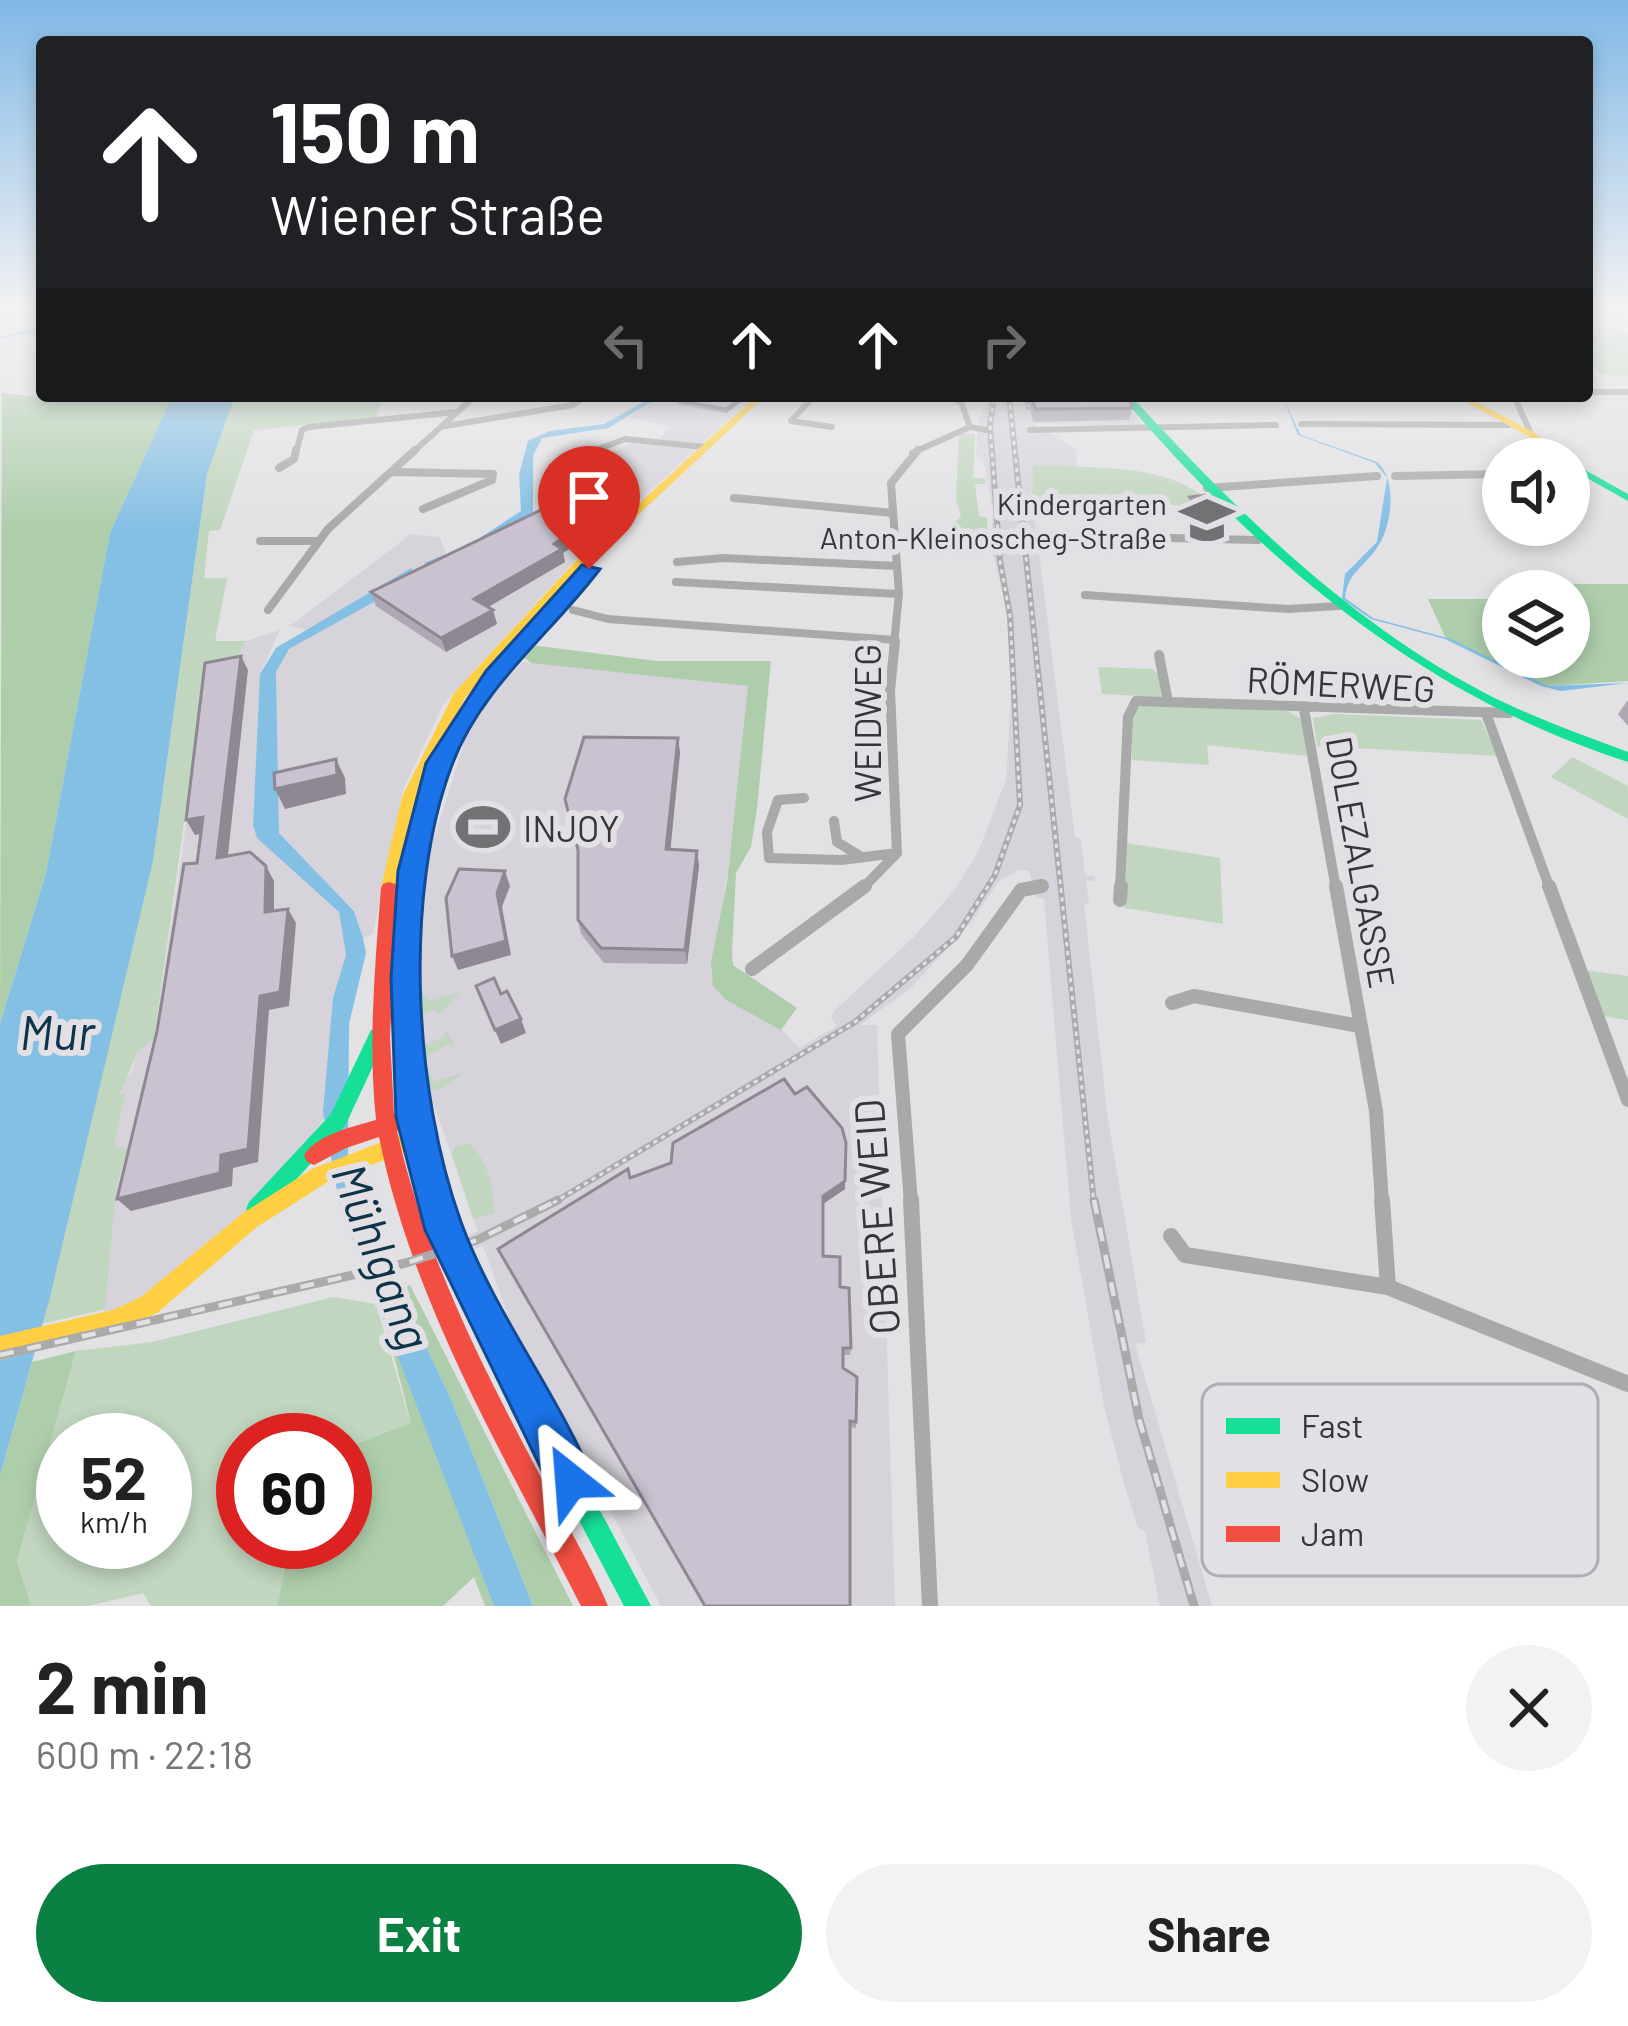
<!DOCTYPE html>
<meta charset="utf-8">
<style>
:root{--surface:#fff;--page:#f2f2f2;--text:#222;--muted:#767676;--accent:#0b8043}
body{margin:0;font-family:Barlow,sans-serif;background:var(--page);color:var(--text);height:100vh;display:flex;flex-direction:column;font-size:45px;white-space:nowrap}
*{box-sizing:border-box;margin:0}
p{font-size:39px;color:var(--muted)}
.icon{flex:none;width:66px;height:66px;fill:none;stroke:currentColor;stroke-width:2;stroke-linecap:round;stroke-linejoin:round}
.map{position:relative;height:1606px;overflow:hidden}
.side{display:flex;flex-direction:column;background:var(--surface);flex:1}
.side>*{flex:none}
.banner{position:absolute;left:36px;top:36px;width:1557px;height:366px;border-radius:12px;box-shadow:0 6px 18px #0003;background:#202124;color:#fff;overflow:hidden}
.fabs{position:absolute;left:1482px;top:438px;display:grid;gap:24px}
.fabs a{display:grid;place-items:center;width:108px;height:108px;border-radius:50%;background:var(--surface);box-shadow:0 6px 18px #0003;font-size:60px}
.speed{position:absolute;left:36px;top:1413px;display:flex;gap:24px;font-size:60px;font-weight:700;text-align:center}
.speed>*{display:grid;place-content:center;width:156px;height:156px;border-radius:50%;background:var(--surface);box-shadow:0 6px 18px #0003;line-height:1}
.speed small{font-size:30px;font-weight:400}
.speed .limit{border:18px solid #d22;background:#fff;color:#111}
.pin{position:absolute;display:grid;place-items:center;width:102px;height:102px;color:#fff;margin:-123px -51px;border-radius:50% 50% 50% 0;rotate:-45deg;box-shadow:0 0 12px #0007}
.pin .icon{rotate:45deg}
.me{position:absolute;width:132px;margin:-66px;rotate:332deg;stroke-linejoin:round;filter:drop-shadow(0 0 9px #0008)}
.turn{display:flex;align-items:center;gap:42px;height:252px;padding:0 36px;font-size:54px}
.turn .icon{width:156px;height:156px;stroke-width:2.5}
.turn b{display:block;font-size:84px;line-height:102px}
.lanes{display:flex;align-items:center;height:114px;padding:0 36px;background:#0003;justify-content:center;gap:60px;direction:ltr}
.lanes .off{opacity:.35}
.round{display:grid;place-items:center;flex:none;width:126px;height:126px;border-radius:63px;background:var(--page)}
.head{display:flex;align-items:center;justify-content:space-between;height:204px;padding:0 36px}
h1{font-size:72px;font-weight:700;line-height:90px}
.primary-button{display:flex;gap:24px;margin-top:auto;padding:24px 36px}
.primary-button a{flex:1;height:138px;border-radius:72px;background:var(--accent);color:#fff;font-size:48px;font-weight:700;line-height:138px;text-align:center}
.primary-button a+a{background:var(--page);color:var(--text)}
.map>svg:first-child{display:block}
.built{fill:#d7d3db}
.green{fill:#c0d6be;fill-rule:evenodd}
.forest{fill:#aeceab}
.water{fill:#84bfe4}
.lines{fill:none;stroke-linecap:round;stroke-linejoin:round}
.stream{stroke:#84bfe4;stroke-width:3}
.street-far4{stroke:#a8a9a9;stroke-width:6}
.street-far3{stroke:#a8a9a9;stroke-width:8}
.street-far2{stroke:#a8a9a9;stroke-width:10}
.street-far1{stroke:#a8a9a9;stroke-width:14}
.street{stroke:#a8a9a9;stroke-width:16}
.fast{fill:#16e098;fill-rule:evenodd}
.slow{fill:#ffcf43;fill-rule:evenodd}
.jam{fill:#f24e42;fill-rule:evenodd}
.rail-far1-casing{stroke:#abaaab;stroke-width:6}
.rail-casing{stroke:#abaaab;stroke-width:9}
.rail-far1{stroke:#e2e0e5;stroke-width:3;stroke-dasharray:4.5;stroke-linecap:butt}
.rail{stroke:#e2e0e5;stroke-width:4.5;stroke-dasharray:14;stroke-linecap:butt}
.wall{fill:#aea7b4}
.shaded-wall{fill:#8d8892}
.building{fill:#cac2d1;stroke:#8d8892;stroke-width:3}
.route{fill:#1a73e8;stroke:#114b97;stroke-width:3}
.labels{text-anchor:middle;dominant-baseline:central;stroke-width:12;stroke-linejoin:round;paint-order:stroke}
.far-poi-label{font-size:30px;fill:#363537;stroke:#e2e0e5;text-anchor:end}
.street-label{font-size:36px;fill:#363537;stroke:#e2e0e5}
.poi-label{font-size:36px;fill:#363537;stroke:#e2e0e5;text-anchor:start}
.near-street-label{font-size:42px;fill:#363537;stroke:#e2e0e5}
.near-water-label{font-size:48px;font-style:italic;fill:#0e3449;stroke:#e2e0e5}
.key{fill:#e2e0e5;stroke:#aeadb1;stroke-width:3}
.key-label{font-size:33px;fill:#363537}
</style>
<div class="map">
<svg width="1628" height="1606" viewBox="0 0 1628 1606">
<rect width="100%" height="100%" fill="#e2e1e4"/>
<path class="built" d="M662,396H754L619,519L563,505L588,477L560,469L604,451L613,454L634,440H660L669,427L629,417Z
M990,396H1118L1145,427L1034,424L1076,449L1077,468L1034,466L1031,490L1075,837L1081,839L1085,875L1095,876V881L1086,880L1089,903L1084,904L1108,1120L1146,1342L1135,1344L1212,1606H1160L1145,1531L1138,1528L1125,1487L1104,1406L1071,1219L1044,899L1036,897L1029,871L1018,870L998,882L973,920L912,987L860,1025H877L895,1606H661L510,1321L483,1246L475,1249L470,1235L478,1231L428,1088L418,976L420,884L467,733L497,688L523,662L751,684L716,961L799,1048L837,1026L831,1018L835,1010L915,936L956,888L978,852L1006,780L1012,684L1007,609L990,542L993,513L983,457L976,456L978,421Z
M533,513L600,533L443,705L403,790L373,934L363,938L354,910L279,833L276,672L288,649L411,582H391L307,630L290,626L411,534L440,537L446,555L436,566L516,530Z
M280,630L260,674L253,825L339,912L346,955L333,999L324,1119L250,1220L102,1324L116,1189L128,1149L114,1147L123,1105L120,1095L123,1076L131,1074L137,1053L154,1037L209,674L238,658L246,641Z"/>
<path class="green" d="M1597,326L1628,333V377L1600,374L1587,358V333L1598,335Z
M235,396H382L376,418L254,430L220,530L209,531L204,578H227L215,641H246L237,658L204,679L154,1038L137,1053L120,1094H125L114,1147L128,1148L116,1189L105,1309L42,1324L153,861L207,474Z
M959,434H975L973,477L986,479L985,484H975L979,516L987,518L988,547L952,527L961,516L956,500Z
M1033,465C1090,469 1174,461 1215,507L1032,499Z
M1098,667L1152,669L1159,675L1161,697L1102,694Z
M1143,704L1287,711L1302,719L1307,756L1207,745L1209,765L1132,760L1131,715Z
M1335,714L1481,720L1498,756L1317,746L1313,718Z
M1572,757L1628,786V819L1551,777Z
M1127,843L1220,858L1223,924L1125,908Z
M418,969L419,989L430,1001L460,992L440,1014L435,1010L420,1016L424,1046L445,1036V1027L455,1048L449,1044L424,1057L433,1082L465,1072L439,1090H426Z
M1584,970L1628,976V1020L1602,1016Z
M470,1143C489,1163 493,1186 494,1213L473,1219L452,1154L455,1146Z
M333,1297L376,1304L411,1424L345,1448V1440H243V1542H291L277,1606H151L143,1593L88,1606H31L17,1561L76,1351L152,1342ZM63,1440H165V1542H63Z"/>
<path class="forest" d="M2,393L45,398L172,396L110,533L46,873L0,1024Z
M1502,584H1628V681L1548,686L1445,637L1428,599H1503V657H1569V591H1508Z
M531,645L656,661H771L757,809L751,847L736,873L732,952L733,965L797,1008L781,1030L726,1000L713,986L711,962L727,882L748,686L531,663L522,656Z
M410,1285L573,1606H533L451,1399L400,1291Z
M380,1302L494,1606H485L474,1577L443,1606H277L291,1542H345V1448L411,1423Z
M76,1351L17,1561L31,1606H0V1476L32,1362Z"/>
<path class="water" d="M172,396H235L207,474L153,861L49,1301L0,1476V1024L46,873L110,533Z
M654,396H662L608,428L542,438L533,456V513L516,530L433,569L424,563L469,545L521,511L519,475L528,441L550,431L604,424Z
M1282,396L1301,435L1377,462C1397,478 1392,522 1380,543C1367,566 1348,570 1345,598L1373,618L1451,639L1548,686L1628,683L1561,691L1541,686L1445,639L1371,619L1342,599L1345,574L1377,542L1387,478L1375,463L1298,435Z
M411,568L417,577L412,581L289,649L276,672L279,833L354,911L363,938L366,953L349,1024L348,1156L381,1252L451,1399L533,1606H494L340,1207L323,1112L333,998L346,955L339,912L257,838L253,825L260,674L276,648Z"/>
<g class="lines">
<path class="stream" d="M0,338L42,328"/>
<path class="street-far4" d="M1587,392H1628
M814,396L791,421L832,427
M948,396L961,402L970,427L986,430
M1514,396L1531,434
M1301,424L1509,425
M445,426L573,405L585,396
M1030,430L1276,425
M296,453L302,430L309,427L457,412
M412,453L475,396
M588,453L625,439L705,447
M912,453L970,427"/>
<path class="street-far3" d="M552,467L596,450
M279,468L294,459L296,450
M392,472L493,474L492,480
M1569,473L1582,472
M1395,476L1503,474
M1207,488L1377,476
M734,498L893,513
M423,509L492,480
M1127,537L1258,540
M260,541H319
M677,562L723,558L897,566
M676,582L899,594
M1085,595L1288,609L1339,606
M268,610L328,529L415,450
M573,610L608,619L895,640
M894,644L899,594L891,483L918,450"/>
<path class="street-far2" d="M1159,655L1168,702
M1304,709L1336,889
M1487,716L1550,889
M804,798L778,800L767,832L769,858L841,860L897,853
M834,821L837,842L860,856
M862,889L897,853L890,690L895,641
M1028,889L1042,886
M1120,889L1128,717L1136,701L1509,713"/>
<path class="street-far1" d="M1336,886L1376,1111L1382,1203
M1549,886L1628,1100
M1120,900L1121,886
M752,969L865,886
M1172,1003L1194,996L1360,1026
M911,1203L898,1034L967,965L1021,890L1042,886"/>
<path class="street" d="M911,1200L930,1606
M1382,1200L1388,1287
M1171,1236L1185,1255L1388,1287L1628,1384"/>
<path class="fast" d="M1121,396H1131C1235,509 1345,619 1483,692C1529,716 1579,734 1628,752V762C1421,696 1260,559 1121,396Z
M1569,461L1628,494V501L1569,468Z
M405,943L411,945L414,950L426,1118L453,1225L484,1293L651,1606H624L468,1309L432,1226L406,1118L396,950L399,945Z
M378,1028L385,1030L387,1036L345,1126L263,1216L256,1219L249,1216L246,1209L249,1202L331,1114L371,1030Z"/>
<path class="slow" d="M756,396H766L581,568L465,698L416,797L397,888L395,892H383L381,888L402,797L454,693L573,564Z
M1454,396H1466L1534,432L1566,459H1555L1528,436Z
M418,1128L425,1130L428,1137L425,1144L326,1183L257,1227L157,1313L115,1332L0,1360V1336L113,1310L141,1297L243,1213L312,1169Z"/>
<path class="jam" d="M565,591L571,595C547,624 521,650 499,680C437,767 419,845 414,950L411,955L405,957L399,955L396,950C399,915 401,881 408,847C430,746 492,667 561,592Z
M389,882L395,884L397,888L390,1037L394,1114L414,1108L421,1111L424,1117L421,1123L397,1131C424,1251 478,1358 535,1466C559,1512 588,1558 608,1606H581C504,1455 413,1305 379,1137L346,1148L314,1165L307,1162L304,1155C318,1134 352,1127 376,1120C368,1042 375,965 381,888L383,884Z"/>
<defs>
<path id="rail-far1" d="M1009,396L1094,1203
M1027,396L1029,407
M553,1203L855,1022L956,937L995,875L1020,805L1010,616L1000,561L990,425L994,396"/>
<path id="rail" d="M1094,1200L1139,1419L1194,1606
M0,1355L406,1263L477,1240L558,1200"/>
</defs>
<use href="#rail-far1" class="rail-far1-casing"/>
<use href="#rail" class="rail-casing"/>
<use href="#rail-far1" class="rail-far1"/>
<use href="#rail" class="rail"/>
</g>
<path class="wall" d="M750,396L726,413L677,404L676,400Z
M1028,396L1129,397L1132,408L1129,420L1033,422Z
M1190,497L1226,527L1208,530L1186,510Z
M581,526L584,539L563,553L565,562L488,607L493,610L497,624L446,652L376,606L371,592Z
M1628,700V726L1618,714Z
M678,738L680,753L670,849L697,851L699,866L687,964L604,963L581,934L578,920Z
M629,1177L845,1189L823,1204V1256L851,1348L850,1355H843V1368L857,1377L856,1428L850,1427Z"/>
<path class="shaded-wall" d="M744,396H750L726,413V409Z
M1230,514L1226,527L1208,530L1212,516Z
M581,526L584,539L563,553L565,562L478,613L474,599Z
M493,610L497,624L446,652L441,638Z
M241,656L248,670L226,873L217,858Z
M678,738L680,753L669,864L666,849Z
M336,759L345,778L346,794L285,809L275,789Z
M203,817L212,832L195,835L186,820Z
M697,851L699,866L687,964L685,950Z
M266,866L274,881V926L265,912Z
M505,871L510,886L502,907L511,955L458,970L452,956Z
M288,909L296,923L289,1006L269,1010L258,1162L233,1168L232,1186L131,1211L117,1199L221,1155L260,996Z
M521,1019L526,1033L501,1044L495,1030Z
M845,1181V1189L823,1204V1196Z"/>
<path class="building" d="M682,396H744L726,409L676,400Z
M1032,396L1129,397L1132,408L1035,409Z
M1205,495L1230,514L1212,516L1190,497Z
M541,510L581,526L554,544L562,549L474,599L493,610L441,638L371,592Z
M241,656L217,858L250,852L266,866L265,912L288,909L280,992L260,996L248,1149L221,1155L220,1173L117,1199L157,1031L184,864L197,863L203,817L186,820L205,663Z
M584,737L678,738L666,849L697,851L685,950L601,948L578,920V850L565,799Z
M336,759L337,775L275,789L274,773Z
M459,869L505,871L497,893L506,941L452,956L446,898Z
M494,978L501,994L507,991L521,1019L495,1030L476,986Z
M784,1079L795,1094L807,1087L842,1128L846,1143L845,1181L823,1196V1256L840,1257V1287L849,1288L851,1348H843V1368L857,1377L856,1422L850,1421V1606H705L498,1249L628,1169L630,1178L671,1163L673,1143Z"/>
<linearGradient id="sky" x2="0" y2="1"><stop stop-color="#80b8e6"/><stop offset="0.58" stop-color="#f2f2f3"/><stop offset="1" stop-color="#f2f2f3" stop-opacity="0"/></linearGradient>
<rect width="1628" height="528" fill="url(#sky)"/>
<path class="route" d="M582,565L600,569C552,633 480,688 452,765C403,894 414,1093 461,1222C494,1312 557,1392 594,1481L587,1497L571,1504L555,1497L425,1230L396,1117L391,978L398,871L426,763L486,671Z"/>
<defs>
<symbol id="school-bare" viewBox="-9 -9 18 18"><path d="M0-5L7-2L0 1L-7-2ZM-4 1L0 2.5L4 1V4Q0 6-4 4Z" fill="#727174" stroke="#e2e0e5" stroke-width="2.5" paint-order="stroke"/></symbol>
<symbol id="stadium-bare" viewBox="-9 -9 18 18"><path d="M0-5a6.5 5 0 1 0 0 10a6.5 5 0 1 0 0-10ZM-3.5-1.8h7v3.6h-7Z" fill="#727174" stroke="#e2e0e5" stroke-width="2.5" paint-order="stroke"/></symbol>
</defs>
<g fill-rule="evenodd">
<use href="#school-bare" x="1169" y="482" width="76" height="76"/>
<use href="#stadium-bare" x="445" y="789" width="76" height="76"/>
</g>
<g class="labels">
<g class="far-poi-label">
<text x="1167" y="503">Kindergarten<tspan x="1167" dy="34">Anton-Kleinoscheg-Straße</tspan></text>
</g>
<g class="street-label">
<text transform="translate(1341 683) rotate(3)">RÖMERWEG</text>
<text transform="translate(866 723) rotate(-90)">WEIDWEG</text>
<text transform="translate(1362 862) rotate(80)">DOLEZALGASSE</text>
</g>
<g class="poi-label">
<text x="523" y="827">INJOY</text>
</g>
<g class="near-street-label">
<text transform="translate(875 1217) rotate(-94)">OBERE WEID</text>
</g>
<g class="near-water-label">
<text x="57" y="1031">Mur</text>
<text transform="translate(383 1256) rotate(69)">Mühlgang</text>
</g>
</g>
<rect x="1202" y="1384" width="396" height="192" rx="18" class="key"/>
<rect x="1226" y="1418" width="54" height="16" fill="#16e098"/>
<rect x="1226" y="1472" width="54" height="16" fill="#ffcf43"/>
<rect x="1226" y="1526" width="54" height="16" fill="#f24e42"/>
<g class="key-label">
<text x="1301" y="1438">Fast</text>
<text x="1301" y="1492">Slow</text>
<text x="1301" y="1546">Jam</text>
</g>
</svg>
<div class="fabs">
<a><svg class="icon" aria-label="sound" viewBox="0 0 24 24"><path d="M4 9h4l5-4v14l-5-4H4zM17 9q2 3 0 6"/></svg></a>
<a><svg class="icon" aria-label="layers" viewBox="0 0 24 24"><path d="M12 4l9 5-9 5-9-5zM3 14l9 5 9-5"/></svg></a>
</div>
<div class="speed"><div>52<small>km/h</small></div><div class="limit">60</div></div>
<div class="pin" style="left:589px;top:569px;background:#d93025"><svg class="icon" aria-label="arrive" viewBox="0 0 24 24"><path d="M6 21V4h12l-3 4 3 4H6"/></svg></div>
<svg class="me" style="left:571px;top:1481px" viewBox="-20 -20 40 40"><path d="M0-17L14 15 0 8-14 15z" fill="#1a73e8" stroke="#fff" stroke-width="4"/></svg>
<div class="banner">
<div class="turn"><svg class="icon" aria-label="ahead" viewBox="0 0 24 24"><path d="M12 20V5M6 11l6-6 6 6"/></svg><div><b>150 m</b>Wiener Straße</div></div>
<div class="lanes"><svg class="icon off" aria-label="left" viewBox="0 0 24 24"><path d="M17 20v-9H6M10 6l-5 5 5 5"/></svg><svg class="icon" aria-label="ahead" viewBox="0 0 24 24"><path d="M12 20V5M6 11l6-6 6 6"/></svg><svg class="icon" aria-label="ahead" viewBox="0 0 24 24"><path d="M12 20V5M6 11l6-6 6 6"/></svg><svg class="icon off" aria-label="right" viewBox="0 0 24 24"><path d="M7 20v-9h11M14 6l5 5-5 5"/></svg></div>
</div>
</div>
<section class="side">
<div class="head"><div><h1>2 min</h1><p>600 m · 22:18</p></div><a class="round"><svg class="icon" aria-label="close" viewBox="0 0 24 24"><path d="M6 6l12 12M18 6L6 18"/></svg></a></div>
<div class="primary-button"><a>Exit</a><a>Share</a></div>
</section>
